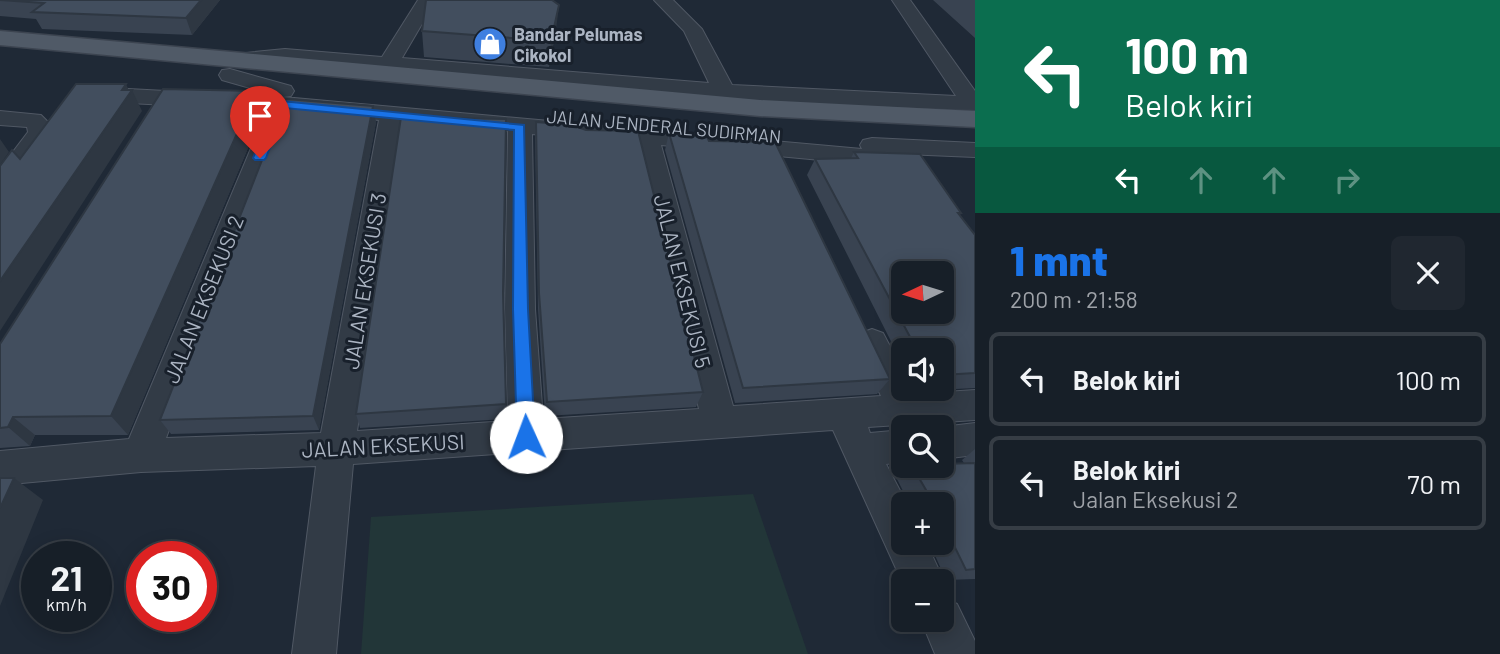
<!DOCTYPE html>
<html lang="id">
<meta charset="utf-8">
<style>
:root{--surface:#171f28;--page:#202730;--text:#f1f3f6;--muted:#9ea2a8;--line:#363d45;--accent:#1a73e8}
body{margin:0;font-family:Barlow,sans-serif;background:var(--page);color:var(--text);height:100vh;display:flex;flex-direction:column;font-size:26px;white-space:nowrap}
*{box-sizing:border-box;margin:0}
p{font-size:23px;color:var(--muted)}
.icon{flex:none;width:38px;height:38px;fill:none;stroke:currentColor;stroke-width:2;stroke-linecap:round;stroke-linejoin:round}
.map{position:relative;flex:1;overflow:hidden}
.drawer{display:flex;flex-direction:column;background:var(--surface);width:525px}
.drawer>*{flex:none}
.banner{background:#0b6e4f;color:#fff;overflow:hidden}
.needle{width:46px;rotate:266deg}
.controls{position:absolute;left:891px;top:261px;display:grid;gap:14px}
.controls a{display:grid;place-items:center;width:63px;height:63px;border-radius:10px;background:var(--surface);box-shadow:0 4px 18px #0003,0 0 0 2px var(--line);font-size:35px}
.speed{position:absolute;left:21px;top:541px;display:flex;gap:14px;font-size:35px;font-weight:700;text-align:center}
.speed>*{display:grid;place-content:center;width:91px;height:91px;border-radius:50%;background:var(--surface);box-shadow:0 4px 18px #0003,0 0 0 2px var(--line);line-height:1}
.speed small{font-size:18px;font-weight:400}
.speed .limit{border:10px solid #d22;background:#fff;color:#111}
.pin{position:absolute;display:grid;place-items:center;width:60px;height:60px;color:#fff;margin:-72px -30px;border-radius:50% 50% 50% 0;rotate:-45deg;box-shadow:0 0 7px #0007}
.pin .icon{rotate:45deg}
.me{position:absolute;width:77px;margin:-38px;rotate:358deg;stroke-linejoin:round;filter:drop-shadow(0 0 5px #0008)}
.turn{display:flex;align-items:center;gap:24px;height:147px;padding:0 35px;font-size:32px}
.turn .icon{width:91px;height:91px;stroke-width:2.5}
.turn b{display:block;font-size:49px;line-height:60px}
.lanes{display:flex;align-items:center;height:66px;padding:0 35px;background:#0003;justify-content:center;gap:35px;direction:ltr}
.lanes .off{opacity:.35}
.round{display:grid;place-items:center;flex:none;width:74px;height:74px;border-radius:10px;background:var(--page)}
.summary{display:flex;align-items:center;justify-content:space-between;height:119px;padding:0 35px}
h1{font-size:42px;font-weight:800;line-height:52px;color:var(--accent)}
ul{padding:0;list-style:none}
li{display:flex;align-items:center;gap:21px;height:94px;margin:0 14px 10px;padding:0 21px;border:4px solid var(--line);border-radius:10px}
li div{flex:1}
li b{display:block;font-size:26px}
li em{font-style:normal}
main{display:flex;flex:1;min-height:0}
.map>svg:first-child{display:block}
.green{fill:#223638}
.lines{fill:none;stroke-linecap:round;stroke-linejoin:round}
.minor-casing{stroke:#505864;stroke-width:2}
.major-casing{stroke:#3c4450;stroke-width:3}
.minor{fill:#323b46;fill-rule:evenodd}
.major{fill:#505a67;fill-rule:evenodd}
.wall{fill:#394351}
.shaded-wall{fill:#2e3742}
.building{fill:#424e5e;stroke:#2e3742;stroke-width:2;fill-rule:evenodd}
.route{fill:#1a73e8;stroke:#114b97;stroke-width:2}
.labels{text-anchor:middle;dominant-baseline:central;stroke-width:6;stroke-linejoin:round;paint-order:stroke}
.far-poi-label{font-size:18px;font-weight:bold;fill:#acb5c3;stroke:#18202b;text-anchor:start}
.far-street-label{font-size:18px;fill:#acb5c3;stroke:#18202b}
.street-label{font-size:21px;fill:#acb5c3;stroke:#18202b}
</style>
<main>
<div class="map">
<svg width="975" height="654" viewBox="0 0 975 654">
<rect width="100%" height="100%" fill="#1f2936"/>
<path class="green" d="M753,494L808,654H361L371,517Z"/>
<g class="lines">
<defs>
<path id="minor" d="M418,0H436L402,58L709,83L684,31L654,0H673L702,29L732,85L956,96L892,0H910L975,91V110L784,103L285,61L235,66L228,64L225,60L228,56L235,54L285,49L382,57Z
M230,69L291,86L294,91L291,96L283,97L862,149L860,145L863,140L872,138L975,143V157L904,154L907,159L904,164L895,167L661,145L733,406L881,396L856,342L861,333L872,329L883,333L903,371V388H912L915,394L975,390V420L868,427L870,433L903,430V462L886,464L907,504H903V542H926L944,581L942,587V581H903V584L833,430L353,464L336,654H292L316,466L141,472L0,485V451L129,439L267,110L109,102L101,100L98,95L101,90L109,88L282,97L222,80L219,75L222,70ZM289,112L379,120L321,433L166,438ZM402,122L508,131L505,309L508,421L357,431ZM532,134L636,143L699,409L543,419L535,309Z
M0,111L41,115L51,125L52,132L9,193L0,195V169L28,132L27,127L0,125Z
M975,423V455L942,459V427Z
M942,597L957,604L975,641V654H935L921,620H942Z"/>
<path id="major" d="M0,31L760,100L975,111V127L760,116L0,45Z"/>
</defs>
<use href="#minor" class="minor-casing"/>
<use href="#major" class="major-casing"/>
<use href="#minor" class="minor"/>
<use href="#major" class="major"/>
</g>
<path class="wall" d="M0,0H220L192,35L42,29L36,19L0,16Z
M933,0H975V38Z
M556,30L549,67L424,57L422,31Z
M373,106L376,122L319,430L171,434L160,420Z
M263,112L128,435H35L30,446L0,448V344Z
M536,122L586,130L703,392L696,407L545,416L538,309L535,138Z
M669,133L890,379L877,394L735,403L665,150Z
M854,152L961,213L960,215L975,235V388L917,391L914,388H942V350H903V365L807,175L815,159L851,158Z
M503,293L506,404L505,419L360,428L356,414Z
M975,449V579L946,580L929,542H942V504H909V503L897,479L912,466L964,463L962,460Z"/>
<path class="shaded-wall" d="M201,0H220L192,35L186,18Z
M559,5L556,30L549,67L551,41Z
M126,84L130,93L132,90L142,111L0,331V281Z
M256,91L263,112L128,435L111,416Z
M373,106L376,122L319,430L313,416Z
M0,139L9,152L0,165Z
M13,417L35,435L30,446L8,427Z
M14,478L43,500L0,606V508Z"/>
<path class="building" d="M0,0H201L186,18L32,12L44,3Z
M426,0H552L559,5L551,41L422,31Z
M76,84H126L122,90H132L0,281V166L12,150L20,159Z
M163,89L256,91L111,416L13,417L8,427L0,428V344Z
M286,99L373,106L313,416L160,420Z
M401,117L506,119L503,293L506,404L356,414Z
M536,122L572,125L586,130L638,131L703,392L547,402L539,293Z
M669,133L707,137L709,141L775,142L890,379L743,388Z
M854,152L920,154L961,213H958L975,235V373L942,375V350H917L815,159L858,158ZM903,273H942V312H903Z
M975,463V569L966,570L946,529L942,528V504H926L922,496L926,490L912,466H942V464Z
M0,478H14L0,508Z"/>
<path class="route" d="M281,101L524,125L528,309L535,437L532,442L526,445L519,442L517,437L513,309L514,130L285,108L266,158L264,160H255L253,158L275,104Z"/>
<defs>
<symbol id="shop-disc" viewBox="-11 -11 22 22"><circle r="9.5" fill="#3f7fe0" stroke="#18202b"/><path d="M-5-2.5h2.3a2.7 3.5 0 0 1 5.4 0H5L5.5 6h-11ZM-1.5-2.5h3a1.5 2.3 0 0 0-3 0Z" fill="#fff"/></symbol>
</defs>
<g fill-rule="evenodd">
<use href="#shop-disc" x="471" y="25" width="38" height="38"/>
</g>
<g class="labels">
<g class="far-poi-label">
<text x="514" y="34">Bandar Pelumas<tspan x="514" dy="21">Cikokol</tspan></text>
</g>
<g class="far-street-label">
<text transform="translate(664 126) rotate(5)">JALAN JENDERAL SUDIRMAN</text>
</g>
<g class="street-label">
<text transform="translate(364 281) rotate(-81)">JALAN EKSEKUSI 3</text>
<text transform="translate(683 281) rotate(76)">JALAN EKSEKUSI 5</text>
<text transform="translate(203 299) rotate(-68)">JALAN EKSEKUSI 2</text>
<text transform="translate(383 445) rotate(-3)">JALAN EKSEKUSI</text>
</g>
</g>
</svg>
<div class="controls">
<a><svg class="needle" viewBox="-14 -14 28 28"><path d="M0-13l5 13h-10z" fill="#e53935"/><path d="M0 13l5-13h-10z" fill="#9ea2a8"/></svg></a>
<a><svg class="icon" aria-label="sound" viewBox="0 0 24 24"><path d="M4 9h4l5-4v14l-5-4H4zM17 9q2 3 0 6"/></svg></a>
<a><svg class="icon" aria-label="search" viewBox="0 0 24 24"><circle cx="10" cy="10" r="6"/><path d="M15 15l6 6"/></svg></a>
<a>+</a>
<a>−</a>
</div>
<div class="speed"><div>21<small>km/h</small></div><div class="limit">30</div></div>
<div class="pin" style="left:260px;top:158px;background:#d93025"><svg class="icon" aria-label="arrive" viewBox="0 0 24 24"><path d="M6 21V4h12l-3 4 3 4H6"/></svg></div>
<svg class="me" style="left:526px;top:437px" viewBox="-20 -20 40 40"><circle r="19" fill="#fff"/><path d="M0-13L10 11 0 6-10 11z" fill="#1a73e8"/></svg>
</div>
<section class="drawer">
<div class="banner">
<div class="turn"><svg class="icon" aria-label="left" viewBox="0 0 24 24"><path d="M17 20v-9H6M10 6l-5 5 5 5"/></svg><div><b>100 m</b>Belok kiri</div></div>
<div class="lanes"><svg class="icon" aria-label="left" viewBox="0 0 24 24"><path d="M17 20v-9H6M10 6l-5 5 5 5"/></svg><svg class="icon off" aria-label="ahead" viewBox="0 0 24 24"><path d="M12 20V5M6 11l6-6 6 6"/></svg><svg class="icon off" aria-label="ahead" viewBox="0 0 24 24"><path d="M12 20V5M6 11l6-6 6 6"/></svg><svg class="icon off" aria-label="right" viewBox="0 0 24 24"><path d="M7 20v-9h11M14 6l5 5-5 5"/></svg></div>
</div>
<div class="summary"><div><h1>1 mnt</h1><p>200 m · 21:58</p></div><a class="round"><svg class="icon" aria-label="close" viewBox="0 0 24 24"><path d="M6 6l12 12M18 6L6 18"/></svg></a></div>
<ul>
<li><svg class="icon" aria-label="left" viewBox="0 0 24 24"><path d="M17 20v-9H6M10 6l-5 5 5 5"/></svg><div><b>Belok kiri</b></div><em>100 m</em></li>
<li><svg class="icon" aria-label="left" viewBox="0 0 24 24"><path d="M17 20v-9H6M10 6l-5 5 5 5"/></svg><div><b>Belok kiri</b><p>Jalan Eksekusi 2</p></div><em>70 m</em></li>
</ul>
</section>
</main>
